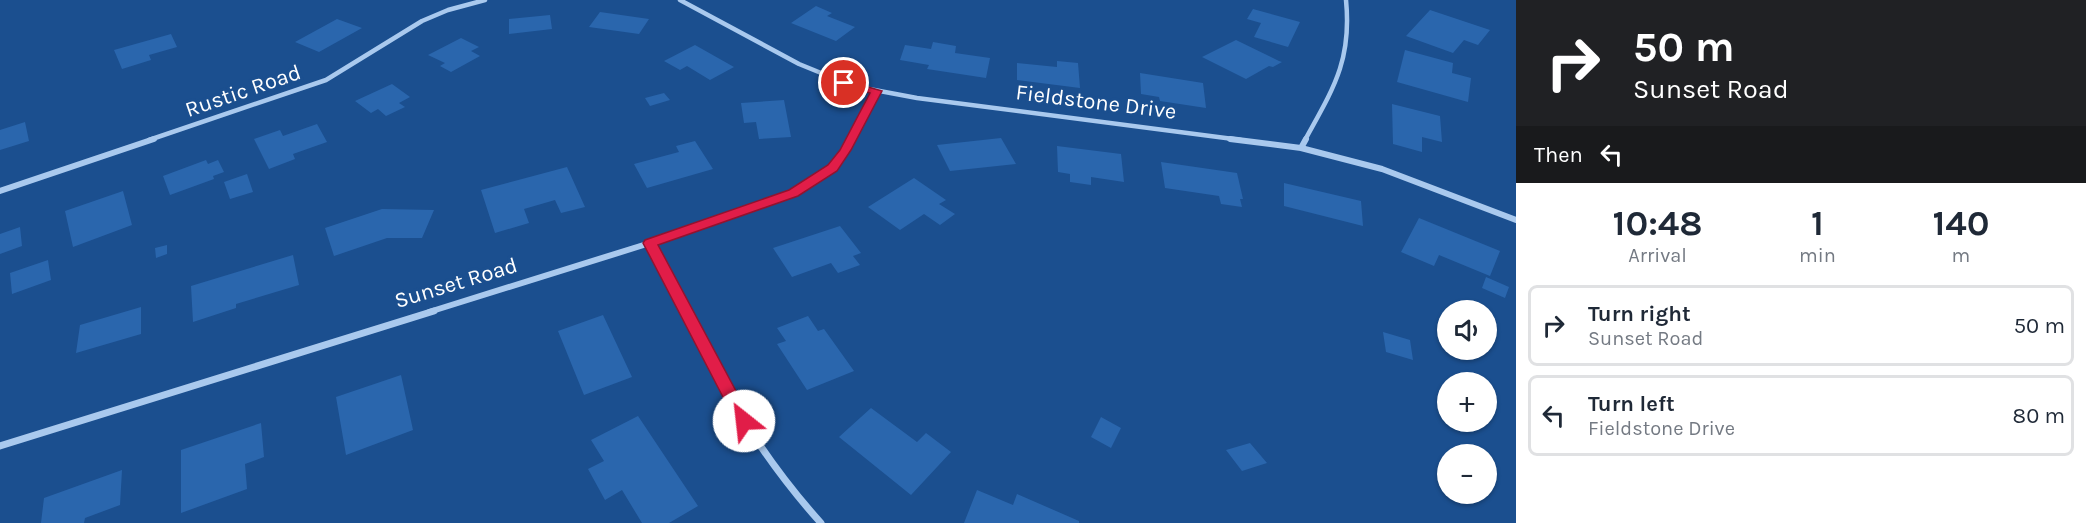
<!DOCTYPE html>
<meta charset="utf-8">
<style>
:root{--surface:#fff;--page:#f2f2f3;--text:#1f2937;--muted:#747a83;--line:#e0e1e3}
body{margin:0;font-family:Karla,sans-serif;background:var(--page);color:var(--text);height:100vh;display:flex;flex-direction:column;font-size:22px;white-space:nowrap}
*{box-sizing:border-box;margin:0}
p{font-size:20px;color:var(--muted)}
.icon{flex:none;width:33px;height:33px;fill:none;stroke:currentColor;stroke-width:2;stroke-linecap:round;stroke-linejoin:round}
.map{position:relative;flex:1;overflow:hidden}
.details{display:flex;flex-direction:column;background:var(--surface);width:570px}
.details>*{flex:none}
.top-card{background:#202124;color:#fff;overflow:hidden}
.buttons{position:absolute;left:1437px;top:300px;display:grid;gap:12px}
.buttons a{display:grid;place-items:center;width:60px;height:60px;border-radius:50%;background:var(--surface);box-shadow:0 2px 4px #0004;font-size:30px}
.pin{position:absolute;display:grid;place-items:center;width:51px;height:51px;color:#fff;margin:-26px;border:3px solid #fff;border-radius:50%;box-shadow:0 2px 6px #0007}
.me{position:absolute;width:66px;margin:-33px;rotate:331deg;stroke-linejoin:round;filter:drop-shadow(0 0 4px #0008)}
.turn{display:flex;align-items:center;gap:21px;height:126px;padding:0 18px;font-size:27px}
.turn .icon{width:78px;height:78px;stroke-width:2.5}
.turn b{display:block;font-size:42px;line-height:51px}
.then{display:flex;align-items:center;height:57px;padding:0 18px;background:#0003;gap:12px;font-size:22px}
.eta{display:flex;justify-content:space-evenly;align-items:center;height:102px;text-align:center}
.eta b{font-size:36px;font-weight:700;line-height:42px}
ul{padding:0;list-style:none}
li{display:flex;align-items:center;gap:18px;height:81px;margin:0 12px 9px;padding:0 6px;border:3px solid var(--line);border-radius:9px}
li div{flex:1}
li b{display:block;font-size:22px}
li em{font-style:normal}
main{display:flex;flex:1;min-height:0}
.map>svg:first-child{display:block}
.building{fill:#2a66ad}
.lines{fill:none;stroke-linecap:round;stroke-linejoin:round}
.street-far2{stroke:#a9c9ee;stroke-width:4.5}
.street-far1{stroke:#a9c9ee;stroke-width:6}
.street{stroke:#a9c9ee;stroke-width:7}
.route{fill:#e11d48;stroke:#92132f;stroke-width:1.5}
.labels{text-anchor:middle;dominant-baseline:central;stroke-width:6;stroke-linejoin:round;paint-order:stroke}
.street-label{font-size:22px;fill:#fff;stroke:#1b4f8f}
</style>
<main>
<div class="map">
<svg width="1516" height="523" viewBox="0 0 1516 523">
<rect width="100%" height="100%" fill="#1b4f8f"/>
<path class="building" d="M816,6L832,13L827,16L855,27L836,41L791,23Z
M1253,9L1300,22L1288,47L1254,37L1261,23L1247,19Z
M1430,10L1490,30L1478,45L1464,40L1453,53L1406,36Z
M600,12L649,19L639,34L589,27Z
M550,15L552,29L509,34V19Z
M337,19L362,28L319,52L295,42Z
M171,34L177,47L149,55L151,60L122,69L114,50Z
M461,38L479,47L471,51L480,56L451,72L440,66L445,63L428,55Z
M1236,40L1279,61L1282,62L1273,67L1269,66L1246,79L1202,57Z
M933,42L956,46L955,53L990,58L986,78L927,69L929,65L900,60L905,45L931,49Z
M695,45L734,67L710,80L687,66L680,70L664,61Z
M1405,50L1453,63L1452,73L1471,78L1468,102L1397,82Z
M1057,61L1078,63L1080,88L1017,80V63L1057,67Z
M1140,73L1203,83L1206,108L1160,101L1159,97L1141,94Z
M392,84L410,97L399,103L405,107L386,116L378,109L371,113L355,101Z
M664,93L670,100L650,106L645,98Z
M784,100L791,137L759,139L756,122L744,123L741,103Z
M1392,104L1440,116L1442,142L1422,137V152L1393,144Z
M25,122L29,141L0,150V130Z
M317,124L327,142L293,154L295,159L269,169L254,139L280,130L283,136Z
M1001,138L1016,164L950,171L937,145Z
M695,141L713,169L647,188L634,164L679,152L676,146Z
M1057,146L1121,154L1124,182L1091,177V185L1070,182V174L1058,172Z
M206,160L208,164L218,160L224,172L213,176L214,179L170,195L163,176Z
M1161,162L1237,173L1243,199H1240L1242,207L1221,204L1219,196L1165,188Z
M567,167L585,207L561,213L555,200L524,209L529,223L495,233L481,190Z
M247,174L253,192L230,199L224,182Z
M914,178L946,200L939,204L955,214L940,225L924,214L900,230L868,207Z
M1284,183L1361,201L1363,226L1284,206Z
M123,191L132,225L73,247L65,211Z
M382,209L434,210L422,238H387L334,256L325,228Z
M1419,218L1500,251L1490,276L1439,255L1434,266L1401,252Z
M840,226L861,253L853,256L860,265L838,273L831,263L792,277L773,248Z
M20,227L22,246L0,254V234Z
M167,245V254L156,258L155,248Z
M293,255L299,285L236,304V308L193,322L191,286Z
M48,260L51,280L12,294L10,273Z
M1486,277L1509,287L1505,298L1482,288Z
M141,307V334L76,353L80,325Z
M603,315L632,377L584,395L558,331Z
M808,316L818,331L824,329L854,371L807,390L777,344L786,341L777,328Z
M1383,332L1410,340L1413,360L1386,352Z
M401,375L413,430L346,455L336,397Z
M871,408L917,442L926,433L951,452L911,495L839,437Z
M638,416L698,506L669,523H642L622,490L605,500L588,469L604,461L591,440Z
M1101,417L1121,428L1111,448L1091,437Z
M261,423L264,457L245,464L247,489L181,513V450Z
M1250,443L1267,463L1242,471L1226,450Z
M122,470L120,505L85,518L84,523H41L44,498Z
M977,490L1013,505L1017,494L1079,521V523H964Z"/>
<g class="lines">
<path class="street-far2" d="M680,0L799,64L853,86L917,98L1241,140
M149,140L326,80L422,21L448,10L485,0
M852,140L876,91
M1305,140C1333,89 1352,61 1346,0"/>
<path class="street-far1" d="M1230,139L1301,148L1382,169L1516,220
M1301,148L1306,139
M0,191L154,139
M650,243L684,312
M429,312L650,243L793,193L829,172L840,160L853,139"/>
<path class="street" d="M684,311C721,388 763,459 821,523
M0,446L434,311"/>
</g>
<path class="route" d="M844,80L882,91L851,150L837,171L798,196L658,245L752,421L749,426L744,428L738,426L643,243L645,240L789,190L828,165L840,150L870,93L840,85V81Z"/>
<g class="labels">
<g class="street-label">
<text transform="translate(243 91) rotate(-19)">Rustic Road</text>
<text transform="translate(1096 102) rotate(7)">Fieldstone Drive</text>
<text transform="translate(456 283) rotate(-17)">Sunset Road</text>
</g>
</g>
</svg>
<div class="buttons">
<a><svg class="icon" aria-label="sound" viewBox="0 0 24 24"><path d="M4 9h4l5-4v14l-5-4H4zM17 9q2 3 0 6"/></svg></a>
<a>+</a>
<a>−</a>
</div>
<div class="pin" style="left:844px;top:83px;background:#d93025"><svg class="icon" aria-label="arrive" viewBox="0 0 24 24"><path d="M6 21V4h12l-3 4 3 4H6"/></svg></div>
<svg class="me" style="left:744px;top:421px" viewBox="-20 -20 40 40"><circle r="19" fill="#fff"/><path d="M0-13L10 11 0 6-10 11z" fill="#e11d48"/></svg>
</div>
<section class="details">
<div class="top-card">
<div class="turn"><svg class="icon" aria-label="right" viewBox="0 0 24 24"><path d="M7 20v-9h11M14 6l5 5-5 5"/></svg><div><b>50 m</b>Sunset Road</div></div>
<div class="then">Then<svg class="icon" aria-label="left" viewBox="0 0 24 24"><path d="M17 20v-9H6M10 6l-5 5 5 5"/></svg></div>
</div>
<div class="eta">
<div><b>10:48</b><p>Arrival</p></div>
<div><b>1</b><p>min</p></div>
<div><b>140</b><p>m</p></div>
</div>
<ul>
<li><svg class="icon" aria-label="right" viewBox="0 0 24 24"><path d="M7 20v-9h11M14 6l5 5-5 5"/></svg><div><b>Turn right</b><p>Sunset Road</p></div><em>50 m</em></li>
<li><svg class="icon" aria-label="left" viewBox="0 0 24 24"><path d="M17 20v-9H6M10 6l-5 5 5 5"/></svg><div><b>Turn left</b><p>Fieldstone Drive</p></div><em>80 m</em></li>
</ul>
</section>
</main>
